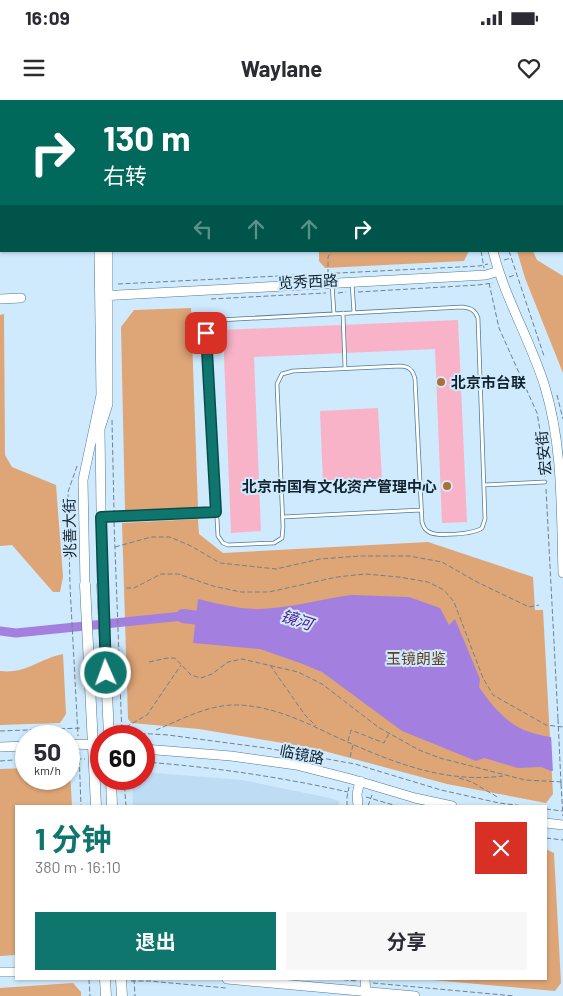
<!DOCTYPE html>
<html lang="zh">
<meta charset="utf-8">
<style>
:root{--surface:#fff;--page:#f7f7f7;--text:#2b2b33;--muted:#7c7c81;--accent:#0f766e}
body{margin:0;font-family:Barlow,"Noto Sans SC",sans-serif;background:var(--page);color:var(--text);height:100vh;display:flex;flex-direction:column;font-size:19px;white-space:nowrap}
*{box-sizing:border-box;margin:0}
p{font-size:16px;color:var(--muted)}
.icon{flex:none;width:28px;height:28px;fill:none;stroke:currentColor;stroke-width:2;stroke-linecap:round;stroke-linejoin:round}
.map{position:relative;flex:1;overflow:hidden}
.drawer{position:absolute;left:15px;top:705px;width:532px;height:175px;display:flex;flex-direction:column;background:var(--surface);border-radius:0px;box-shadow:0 1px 4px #0004}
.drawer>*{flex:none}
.top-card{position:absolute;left:0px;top:0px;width:564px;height:152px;box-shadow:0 1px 4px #0004;background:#00695c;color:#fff;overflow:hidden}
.speed{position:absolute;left:15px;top:625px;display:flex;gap:10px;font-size:25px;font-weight:700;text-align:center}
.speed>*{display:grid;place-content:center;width:65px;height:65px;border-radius:50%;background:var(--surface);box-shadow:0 1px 4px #0004;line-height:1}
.speed small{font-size:12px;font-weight:400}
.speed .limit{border:8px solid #d22;background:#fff;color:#111}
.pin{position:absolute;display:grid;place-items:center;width:42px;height:42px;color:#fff;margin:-21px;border-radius:10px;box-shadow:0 2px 8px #0006}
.me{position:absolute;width:55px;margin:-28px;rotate:358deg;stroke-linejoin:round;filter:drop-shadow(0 0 4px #0008)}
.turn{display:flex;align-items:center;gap:18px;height:105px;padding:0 20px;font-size:22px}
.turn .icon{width:65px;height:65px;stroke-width:2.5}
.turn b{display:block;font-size:35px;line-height:42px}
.lanes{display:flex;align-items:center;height:48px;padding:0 20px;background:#0003;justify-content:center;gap:25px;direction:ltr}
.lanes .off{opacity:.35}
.round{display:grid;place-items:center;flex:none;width:52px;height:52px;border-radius:0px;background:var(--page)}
.summary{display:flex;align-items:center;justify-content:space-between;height:85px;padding:0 20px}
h1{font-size:30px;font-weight:700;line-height:38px;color:var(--accent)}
.primary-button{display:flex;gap:10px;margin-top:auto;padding:10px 20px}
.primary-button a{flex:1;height:58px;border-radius:0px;background:var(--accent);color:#fff;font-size:20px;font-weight:700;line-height:58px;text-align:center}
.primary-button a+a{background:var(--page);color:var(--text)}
.status{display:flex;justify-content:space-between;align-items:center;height:35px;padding:0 25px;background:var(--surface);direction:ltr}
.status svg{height:14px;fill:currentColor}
header{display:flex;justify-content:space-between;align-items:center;height:65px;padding:0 20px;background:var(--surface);font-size:22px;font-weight:700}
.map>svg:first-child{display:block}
.built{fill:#bedcf3}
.green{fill:#dea577}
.water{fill:#a380df}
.pier{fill:#cfeafd}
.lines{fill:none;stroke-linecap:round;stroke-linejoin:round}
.canal{stroke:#a380df;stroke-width:9}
.river{stroke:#a380df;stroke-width:14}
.building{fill:#f8b3c8}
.lane-casing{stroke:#507a97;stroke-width:4.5}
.secondary-casing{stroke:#507a97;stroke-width:10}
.primary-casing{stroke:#507a97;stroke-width:11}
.path{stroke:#6d8292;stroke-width:1;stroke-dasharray:5 2.5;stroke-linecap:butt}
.lane{stroke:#fff;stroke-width:3}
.secondary{stroke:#fff;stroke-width:9}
.primary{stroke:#fff;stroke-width:10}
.path-bridge{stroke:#6d8292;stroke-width:1;stroke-dasharray:5 2.5;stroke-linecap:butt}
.route-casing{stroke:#0a4d48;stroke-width:12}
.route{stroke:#0f766e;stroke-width:9}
.poi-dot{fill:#ae6e36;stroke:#cfeafd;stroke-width:2}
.labels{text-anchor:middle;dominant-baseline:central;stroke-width:4;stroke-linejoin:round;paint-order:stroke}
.street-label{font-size:15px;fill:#12232f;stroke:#cfeafd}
.poi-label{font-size:15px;font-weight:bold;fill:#12232f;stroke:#cfeafd;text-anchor:start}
.park-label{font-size:15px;fill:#654122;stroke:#cfeafd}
.water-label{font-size:16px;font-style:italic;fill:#511b8b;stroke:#cfeafd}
</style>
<div class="status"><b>16:09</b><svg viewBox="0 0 49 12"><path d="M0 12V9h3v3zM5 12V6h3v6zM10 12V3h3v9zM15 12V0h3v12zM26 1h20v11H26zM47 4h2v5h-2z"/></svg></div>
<header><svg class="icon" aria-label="menu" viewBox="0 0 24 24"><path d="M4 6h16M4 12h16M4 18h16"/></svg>Waylane<svg class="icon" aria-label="heart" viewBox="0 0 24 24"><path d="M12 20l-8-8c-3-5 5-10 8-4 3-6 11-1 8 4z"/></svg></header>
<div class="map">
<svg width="563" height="896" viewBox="0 0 563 896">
<rect width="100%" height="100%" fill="#cfeafd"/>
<path class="built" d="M144,672L242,680L330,698L339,701V706H133L132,679H144Z"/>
<path class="green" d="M319,151H469L464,161L325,168L319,161Z
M517,151H533L537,160L563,176V273L525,178Z
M191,208L198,408L125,410L121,227L134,210Z
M4,214L5,355L12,367L56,385L63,477L60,492H53L12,445L0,446V215Z
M198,419L199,434L223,453L428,442L533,477L535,510H543L553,694L546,703L447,684L313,648L199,629L131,623L128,619L122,423Z
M63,554L66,614L60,623L0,625V571C27,574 38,559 63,554Z
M26,668V679H69V670L70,671L72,706H16V855L0,856V669Z
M546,749L554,753L561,883L555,891L421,879H546Z
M73,883L81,892V896H0V888Z"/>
<path class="water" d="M351,495L409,497L440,508L449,525L455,519L480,579L479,587C490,603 505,622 524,630C536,635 550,637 563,639V671H551L541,667L518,668L484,658L476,661L402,631L322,572L300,563L260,549L193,543L198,499C218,504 239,509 259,509C290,508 321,499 351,495Z"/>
<path class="pier" d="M551,634L563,636V674L553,673Z"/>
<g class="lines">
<path class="canal" d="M0,531L16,533L183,516"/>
<path class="river" d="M183,516L215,520"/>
</g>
<path class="building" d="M458,220L467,422L442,423L435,249L254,257L261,431L231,433L223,230Z
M378,308L382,380L323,383L320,311Z"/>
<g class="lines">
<defs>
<path id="lane" d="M352,183L354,213
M332,184L334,214
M462,207C471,208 475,210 478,218L485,419L482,428C474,434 437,437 429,432C425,430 423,426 422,422L415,279C413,270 409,266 400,266L293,271L282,274L277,284L283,427L282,438L274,443L228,445L223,443L218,436L206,233C207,224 210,222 219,220Z
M343,213L345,268
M484,385L545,382
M102,417L216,412
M283,417L421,410"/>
<path id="secondary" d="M97,0V1
M106,0V1
M491,1V0
M0,28H1
M493,151C505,199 531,241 545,287C563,347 561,410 563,473
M100,196L486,175L499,171
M0,199L21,198
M85,485L83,380L101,295L99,151
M102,485L100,329L108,304V151
M69,644L101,645
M0,647L26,646
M144,649L231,656L296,665L351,679L415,698L452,706
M358,706L357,694L360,681
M546,723L563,725
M0,872H16
M227,879L415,896
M365,879L366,896"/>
<path id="primary" d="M85,485L96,706
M102,485L109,636
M111,679L112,706
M105,879L106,896
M121,879L122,896"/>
</defs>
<use href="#lane" class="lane-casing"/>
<use href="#secondary" class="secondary-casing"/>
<use href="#primary" class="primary-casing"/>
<path class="path" d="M477,1V0
M503,1V0
M481,151L484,168
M509,151L544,256
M504,160L511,158
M328,174V157L332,151
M509,177L515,175
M489,183L499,228L537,313L543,347L545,377
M118,184L479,166L488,164
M358,192L478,185L493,183
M338,193L346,192
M211,199L326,193
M557,295L563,319
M112,320L114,411
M77,366L68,392L70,486L78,636
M546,389L558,619
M114,422L122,636
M115,447L151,437H170L191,446L220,463L276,469L320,459L360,456H409L442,462L477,482L529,507L539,505
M126,488H134L161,474H178L213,486L241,492H269L337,477L365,474L399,477L428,482L444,490L454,502L483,578L493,595L546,625L563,627
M149,562L167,558H175L191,575L201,578L212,574L228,562L242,559L298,572L322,584L378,627L419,650L440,658L525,680L563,682
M270,565L305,615L316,626
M126,627L147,615L181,565
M156,630C180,620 206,606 232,605C267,604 301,620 332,635C387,660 442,684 503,676
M0,631L82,628
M118,632L168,635L266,648L355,664L441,690L499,703L524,706
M348,641L351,630L384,643L389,633
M79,652L81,706
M350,657L353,645
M69,659H85
M0,661L26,659
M144,662C213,667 280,677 348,692
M459,678L472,682L499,698
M124,679L126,706
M561,684L563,716
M366,697L397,706
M347,706V697L349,687
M368,706L372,695
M546,709L562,711
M546,738L563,740
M89,879L90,896
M134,879L135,896
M336,879L357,881
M131,881H149L226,888
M373,883L514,896"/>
<use href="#lane" class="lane"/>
<use href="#secondary" class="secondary"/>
<use href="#primary" class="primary"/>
<path class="path-bridge" d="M558,619L561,684"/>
</g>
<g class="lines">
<defs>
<path id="route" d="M106,573L101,417L216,412L206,233"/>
</defs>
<use href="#route" class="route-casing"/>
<use href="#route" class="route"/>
</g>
<g class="poi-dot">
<circle cx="441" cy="282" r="5"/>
<circle cx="447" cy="386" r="5"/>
</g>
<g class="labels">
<g class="street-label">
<text transform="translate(308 181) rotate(-3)">览秀西路</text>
<text transform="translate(543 353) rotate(-96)">宏安街</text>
<text transform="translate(69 428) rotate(-91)">兆善大街</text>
<text transform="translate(302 654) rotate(11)">临镜路</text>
</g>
<g class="poi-label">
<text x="451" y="282">北京市台联</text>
<text x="437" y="386" text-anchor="end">北京市国有文化资产管理中心</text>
</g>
<g class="park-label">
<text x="416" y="558">玉镜朗鉴</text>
</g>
<g class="water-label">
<text transform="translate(297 519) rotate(18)">镜河</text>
</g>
</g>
</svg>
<div class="speed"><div>50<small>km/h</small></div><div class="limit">60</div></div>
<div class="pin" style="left:206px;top:233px;background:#d93025"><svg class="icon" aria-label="arrive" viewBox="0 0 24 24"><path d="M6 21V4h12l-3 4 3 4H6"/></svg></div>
<svg class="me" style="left:106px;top:573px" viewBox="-20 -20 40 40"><circle r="17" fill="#0f766e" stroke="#fff" stroke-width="3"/><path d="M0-11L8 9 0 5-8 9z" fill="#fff"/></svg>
<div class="top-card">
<div class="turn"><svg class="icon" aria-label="right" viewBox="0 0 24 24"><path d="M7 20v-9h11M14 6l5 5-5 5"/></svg><div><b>130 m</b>右转</div></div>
<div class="lanes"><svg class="icon off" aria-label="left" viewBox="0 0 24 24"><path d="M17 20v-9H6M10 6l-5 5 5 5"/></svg><svg class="icon off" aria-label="ahead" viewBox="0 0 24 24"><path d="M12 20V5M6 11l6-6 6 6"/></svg><svg class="icon off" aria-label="ahead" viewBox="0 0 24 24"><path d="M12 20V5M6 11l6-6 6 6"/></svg><svg class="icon" aria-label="right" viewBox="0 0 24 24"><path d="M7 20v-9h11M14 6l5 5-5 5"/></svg></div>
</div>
<section class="drawer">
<div class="summary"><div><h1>1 分钟</h1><p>380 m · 16:10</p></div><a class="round" style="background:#d93025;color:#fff"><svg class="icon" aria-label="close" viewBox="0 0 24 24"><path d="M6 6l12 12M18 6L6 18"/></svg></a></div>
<div class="primary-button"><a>退出</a><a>分享</a></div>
</section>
</div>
